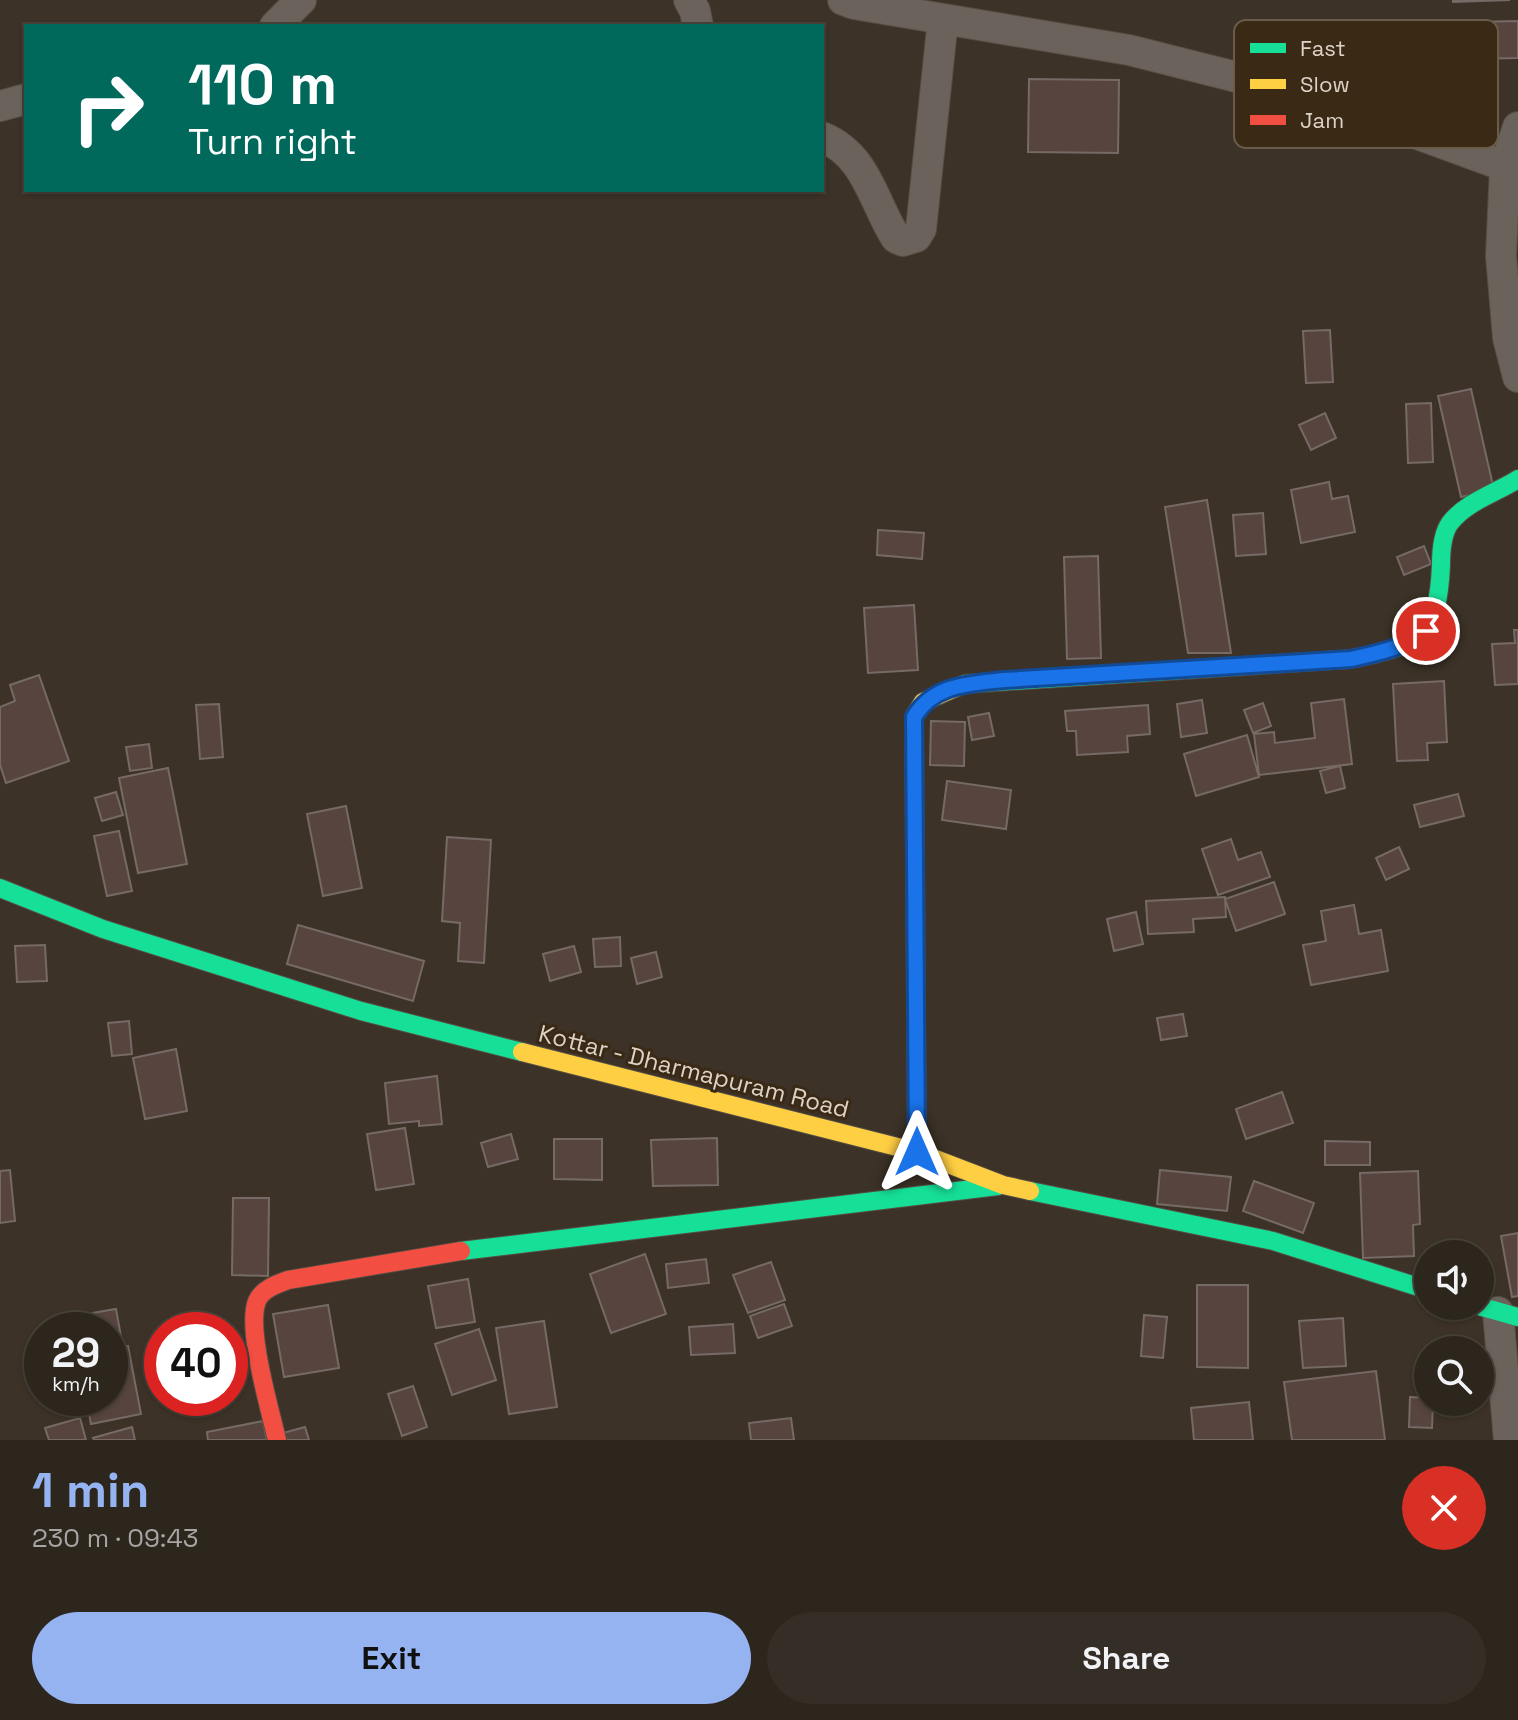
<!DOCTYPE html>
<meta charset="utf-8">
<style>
:root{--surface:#2d261d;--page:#352e26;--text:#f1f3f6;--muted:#a7a5a4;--line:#48433b;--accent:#95b2f1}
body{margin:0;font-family:"Space Grotesk",sans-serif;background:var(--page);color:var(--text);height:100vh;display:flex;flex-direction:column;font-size:30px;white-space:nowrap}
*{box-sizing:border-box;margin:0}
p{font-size:26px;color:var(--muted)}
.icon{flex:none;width:44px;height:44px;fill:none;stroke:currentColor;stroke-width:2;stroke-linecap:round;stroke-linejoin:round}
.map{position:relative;height:1440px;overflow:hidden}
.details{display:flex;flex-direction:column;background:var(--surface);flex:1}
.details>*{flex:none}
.top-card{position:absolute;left:24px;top:24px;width:800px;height:168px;border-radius:0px;box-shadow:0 2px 6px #0004,0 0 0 2px var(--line);background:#00695c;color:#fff;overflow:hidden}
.buttons{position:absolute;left:1414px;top:1240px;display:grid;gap:16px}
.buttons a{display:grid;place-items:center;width:80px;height:80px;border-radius:50%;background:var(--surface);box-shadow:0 2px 6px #0004,0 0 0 2px var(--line);font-size:40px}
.speed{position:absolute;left:24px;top:1312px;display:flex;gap:16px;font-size:40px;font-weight:700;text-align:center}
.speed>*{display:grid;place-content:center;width:104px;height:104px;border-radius:50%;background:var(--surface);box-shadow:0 2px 6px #0004,0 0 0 2px var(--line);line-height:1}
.speed small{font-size:20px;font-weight:400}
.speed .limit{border:12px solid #d22;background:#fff;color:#111}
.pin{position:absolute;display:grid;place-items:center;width:68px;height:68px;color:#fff;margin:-34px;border:4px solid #fff;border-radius:50%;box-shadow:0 2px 8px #0007}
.me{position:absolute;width:88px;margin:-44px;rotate:0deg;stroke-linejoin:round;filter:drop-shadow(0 0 6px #0008)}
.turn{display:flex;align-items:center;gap:28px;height:168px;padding:0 32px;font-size:36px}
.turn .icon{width:104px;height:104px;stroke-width:2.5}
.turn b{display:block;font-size:56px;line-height:68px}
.round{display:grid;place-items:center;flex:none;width:84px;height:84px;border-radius:42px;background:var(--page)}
.head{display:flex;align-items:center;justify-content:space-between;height:136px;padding:0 32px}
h1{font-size:48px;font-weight:700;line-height:60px;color:var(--accent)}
.cta{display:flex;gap:16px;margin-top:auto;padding:16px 32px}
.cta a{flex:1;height:92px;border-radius:48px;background:var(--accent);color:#111;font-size:32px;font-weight:700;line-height:92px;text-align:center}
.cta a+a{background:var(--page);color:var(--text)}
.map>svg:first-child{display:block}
.building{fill:#57443f;stroke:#756a65;stroke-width:2}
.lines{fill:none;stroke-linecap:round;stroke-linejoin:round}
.street-casing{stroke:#564e44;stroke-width:32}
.fast-casing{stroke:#564e44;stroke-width:20}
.slow-casing{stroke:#564e44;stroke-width:20}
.jam-casing{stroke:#564e44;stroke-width:20}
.street{stroke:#6b635b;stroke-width:30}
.fast{stroke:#16e098;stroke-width:18}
.slow{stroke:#ffcf43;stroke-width:18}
.jam{stroke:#f24e42;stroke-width:18}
.route-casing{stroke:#114b97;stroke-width:20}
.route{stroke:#1a73e8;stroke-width:14}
.labels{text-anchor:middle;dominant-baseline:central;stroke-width:6;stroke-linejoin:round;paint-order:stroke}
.street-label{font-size:24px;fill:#ddd2c6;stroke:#3a2915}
.key{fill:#3a2915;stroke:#6b5c4a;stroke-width:2}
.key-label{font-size:22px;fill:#ddd2c6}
</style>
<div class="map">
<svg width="1518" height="1440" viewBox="0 0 1518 1440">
<rect width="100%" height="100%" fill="#3c3227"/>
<path class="building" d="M1453,0H1510L1453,2Z
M1518,21V58L1474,59L1473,22Z
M1029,79L1119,80L1118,153L1028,152Z
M1330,330L1333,382L1306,383L1303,331Z
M1471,389L1494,490L1461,497L1438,396Z
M1431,403L1433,462L1408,463L1406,404Z
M1325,413L1336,438L1311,450L1299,425Z
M1329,482L1332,499L1348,496L1355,532L1301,543L1291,490Z
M1207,500L1231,653H1188L1165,507Z
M1263,513L1266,554L1236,556L1233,515Z
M878,530L924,533L922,559L877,555Z
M1424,546L1431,564L1404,575L1397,557Z
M1098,556L1101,658L1067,659L1064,557Z
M914,605L918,670L868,673L864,608Z
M1514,630H1518V684L1495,685L1492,644L1515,643Z
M39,675L69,761L6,783L0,765V707L15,701L10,685Z
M1444,681L1447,742L1427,743L1428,760L1397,761L1393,684Z
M1344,699L1352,764L1259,775L1254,734L1274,732L1275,743L1315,738L1311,703Z
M1202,700L1207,733L1181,737L1177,704Z
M1263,703L1271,726L1253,733L1244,710Z
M219,704L223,757L200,759L196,705Z
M1148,705L1150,734L1127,736L1128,752L1077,755L1076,731H1067L1065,711Z
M989,713L994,736L972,740L968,717Z
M931,721L965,722L964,766L930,765Z
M1247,735L1259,777L1196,796L1184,754Z
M149,744L152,768L130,771L126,747Z
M1340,766L1345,788L1326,793L1320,771Z
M168,768L187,864L138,873L119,778Z
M947,781L1011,790L1006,829L942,820Z
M116,792L123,815L102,821L95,798Z
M1458,794L1464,816L1420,827L1414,805Z
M346,806L362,888L323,896L307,814Z
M119,831L132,891L107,896L94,836Z
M447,837L491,840L484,963L458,961L460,923L442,921Z
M1231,839L1238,860L1261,852L1270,877L1218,895L1202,849Z
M1399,847L1409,869L1386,880L1376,858Z
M1274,882L1285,914L1236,931L1225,899Z
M1225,897L1226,917L1193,919L1194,932L1148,934L1146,901Z
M1354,905L1359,934L1381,930L1388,971L1311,985L1303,945L1326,941L1321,911Z
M1136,912L1143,944L1114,951L1107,919Z
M298,925L424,961L413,1001L287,964Z
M620,937L621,966L595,967L593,939Z
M45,945L47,981L17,982L15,946Z
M574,946L581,972L550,981L543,954Z
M656,952L662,977L637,984L631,958Z
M1183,1014L1187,1036L1161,1040L1157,1018Z
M129,1021L132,1054L112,1056L108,1023Z
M176,1049L187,1111L145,1119L133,1058Z
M437,1076L442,1124L419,1126V1121L389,1124L385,1083Z
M1282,1092L1293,1123L1246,1139L1236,1109Z
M405,1128L414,1184L376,1190L367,1134Z
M511,1134L518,1159L488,1167L481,1143Z
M717,1138L718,1185L653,1186L651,1140Z
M554,1139H602V1180L554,1179Z
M1325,1141L1370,1142V1165H1325Z
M10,1170L15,1221L0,1223V1171Z
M1160,1170L1231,1177L1227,1211L1157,1204Z
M1418,1171L1420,1224L1413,1225L1414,1256L1363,1258L1360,1173Z
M1254,1181L1314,1203L1303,1233L1243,1211Z
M233,1198H269L268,1276L232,1275Z
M1518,1233V1296L1512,1297L1501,1236Z
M645,1254L666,1314L611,1333L590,1274Z
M706,1259L709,1283L668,1288L666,1264Z
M771,1262L785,1300L748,1313L733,1275Z
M468,1279L475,1322L436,1328L428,1286Z
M1197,1285H1248V1368L1197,1367Z
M784,1304L792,1326L758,1338L750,1316Z
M328,1305L339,1368L284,1377L273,1314Z
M116,1309L122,1342L110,1344V1330H89L86,1314Z
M1144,1315L1167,1317L1163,1358L1141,1356Z
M1343,1318L1346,1366L1303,1368L1299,1321Z
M544,1321L557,1407L509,1414L496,1328Z
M733,1324L735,1353L691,1355L689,1327Z
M479,1329L496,1380L452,1395L435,1344Z
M128,1346L141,1414L91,1424L86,1398H110V1349Z
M1376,1371L1385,1440H1292L1284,1382Z
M413,1386L427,1427L402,1436L388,1394Z
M1410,1397L1428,1398V1402H1433L1432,1428L1409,1427Z
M1249,1402L1253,1440H1194L1191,1408Z
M80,1418L86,1440H49L45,1428Z
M791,1418L794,1440H751L749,1423Z
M263,1421L267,1440H208L207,1432Z
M132,1427L135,1440H94L93,1438Z
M305,1427L309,1440H285L283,1433Z"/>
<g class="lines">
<defs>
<path id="street" d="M689,0L695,11L698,26
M843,0L854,4L1129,50L1316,97L1518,171
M275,26L301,0
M0,106L26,99
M1518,127L1505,167L1501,256L1508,338L1518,377
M822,137C867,155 873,202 896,238L903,241L916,237L921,229L943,19
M1498,1312L1509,1440"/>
<path id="fast" d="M955,688L965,684L1351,659C1419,645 1438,638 1441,565C1441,551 1442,534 1450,523C1466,502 1496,493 1518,479
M0,888L103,929L361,1011L522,1052
M1030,1191L1273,1241L1428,1290
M461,1251L998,1186
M1479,1306L1518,1317"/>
<path id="slow" d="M522,1052L917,1152L1003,1185L1030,1191
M917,1152L914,717L923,702L955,688"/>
<path id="jam" d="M277,1440C270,1409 246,1329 257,1301C262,1289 277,1284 288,1280L461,1251"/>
</defs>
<use href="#street" class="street-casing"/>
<use href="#fast" class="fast-casing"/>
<use href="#slow" class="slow-casing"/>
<use href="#jam" class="jam-casing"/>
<use href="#street" class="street"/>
<use href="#fast" class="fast"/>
<use href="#slow" class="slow"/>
<use href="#jam" class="jam"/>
</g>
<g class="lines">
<defs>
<path id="route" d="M917,1152L914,717C934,684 969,684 1004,680L1351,659C1379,653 1403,648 1426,631"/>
</defs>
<use href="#route" class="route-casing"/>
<use href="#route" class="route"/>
</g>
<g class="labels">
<g class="street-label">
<text transform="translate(694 1071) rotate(14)">Kottar - Dharmapuram Road</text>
</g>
</g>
<rect x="1234" y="20" width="264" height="128" rx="12" class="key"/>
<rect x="1250" y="43" width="36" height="10" fill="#16e098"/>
<rect x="1250" y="79" width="36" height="10" fill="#ffcf43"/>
<rect x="1250" y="115" width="36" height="10" fill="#f24e42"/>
<g class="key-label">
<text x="1300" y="56">Fast</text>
<text x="1300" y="92">Slow</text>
<text x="1300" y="128">Jam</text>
</g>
</svg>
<div class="buttons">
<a><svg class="icon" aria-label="sound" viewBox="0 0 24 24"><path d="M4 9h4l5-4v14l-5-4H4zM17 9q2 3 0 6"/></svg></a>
<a><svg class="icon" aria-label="search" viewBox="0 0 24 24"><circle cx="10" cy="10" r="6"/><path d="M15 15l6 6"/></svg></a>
</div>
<div class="speed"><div>29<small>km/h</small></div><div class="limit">40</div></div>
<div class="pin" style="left:1426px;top:631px;background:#d93025"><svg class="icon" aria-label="arrive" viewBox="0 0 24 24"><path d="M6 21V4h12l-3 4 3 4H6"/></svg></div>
<svg class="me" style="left:917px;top:1152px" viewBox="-20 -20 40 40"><path d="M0-17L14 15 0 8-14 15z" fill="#1a73e8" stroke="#fff" stroke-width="4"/></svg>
<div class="top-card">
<div class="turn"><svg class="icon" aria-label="right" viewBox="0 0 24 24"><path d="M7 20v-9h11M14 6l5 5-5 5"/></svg><div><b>110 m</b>Turn right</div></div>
</div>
</div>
<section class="details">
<div class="head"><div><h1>1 min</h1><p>230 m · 09:43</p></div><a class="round" style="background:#d93025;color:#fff"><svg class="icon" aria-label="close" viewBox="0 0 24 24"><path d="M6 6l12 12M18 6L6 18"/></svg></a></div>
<div class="cta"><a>Exit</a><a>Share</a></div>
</section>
